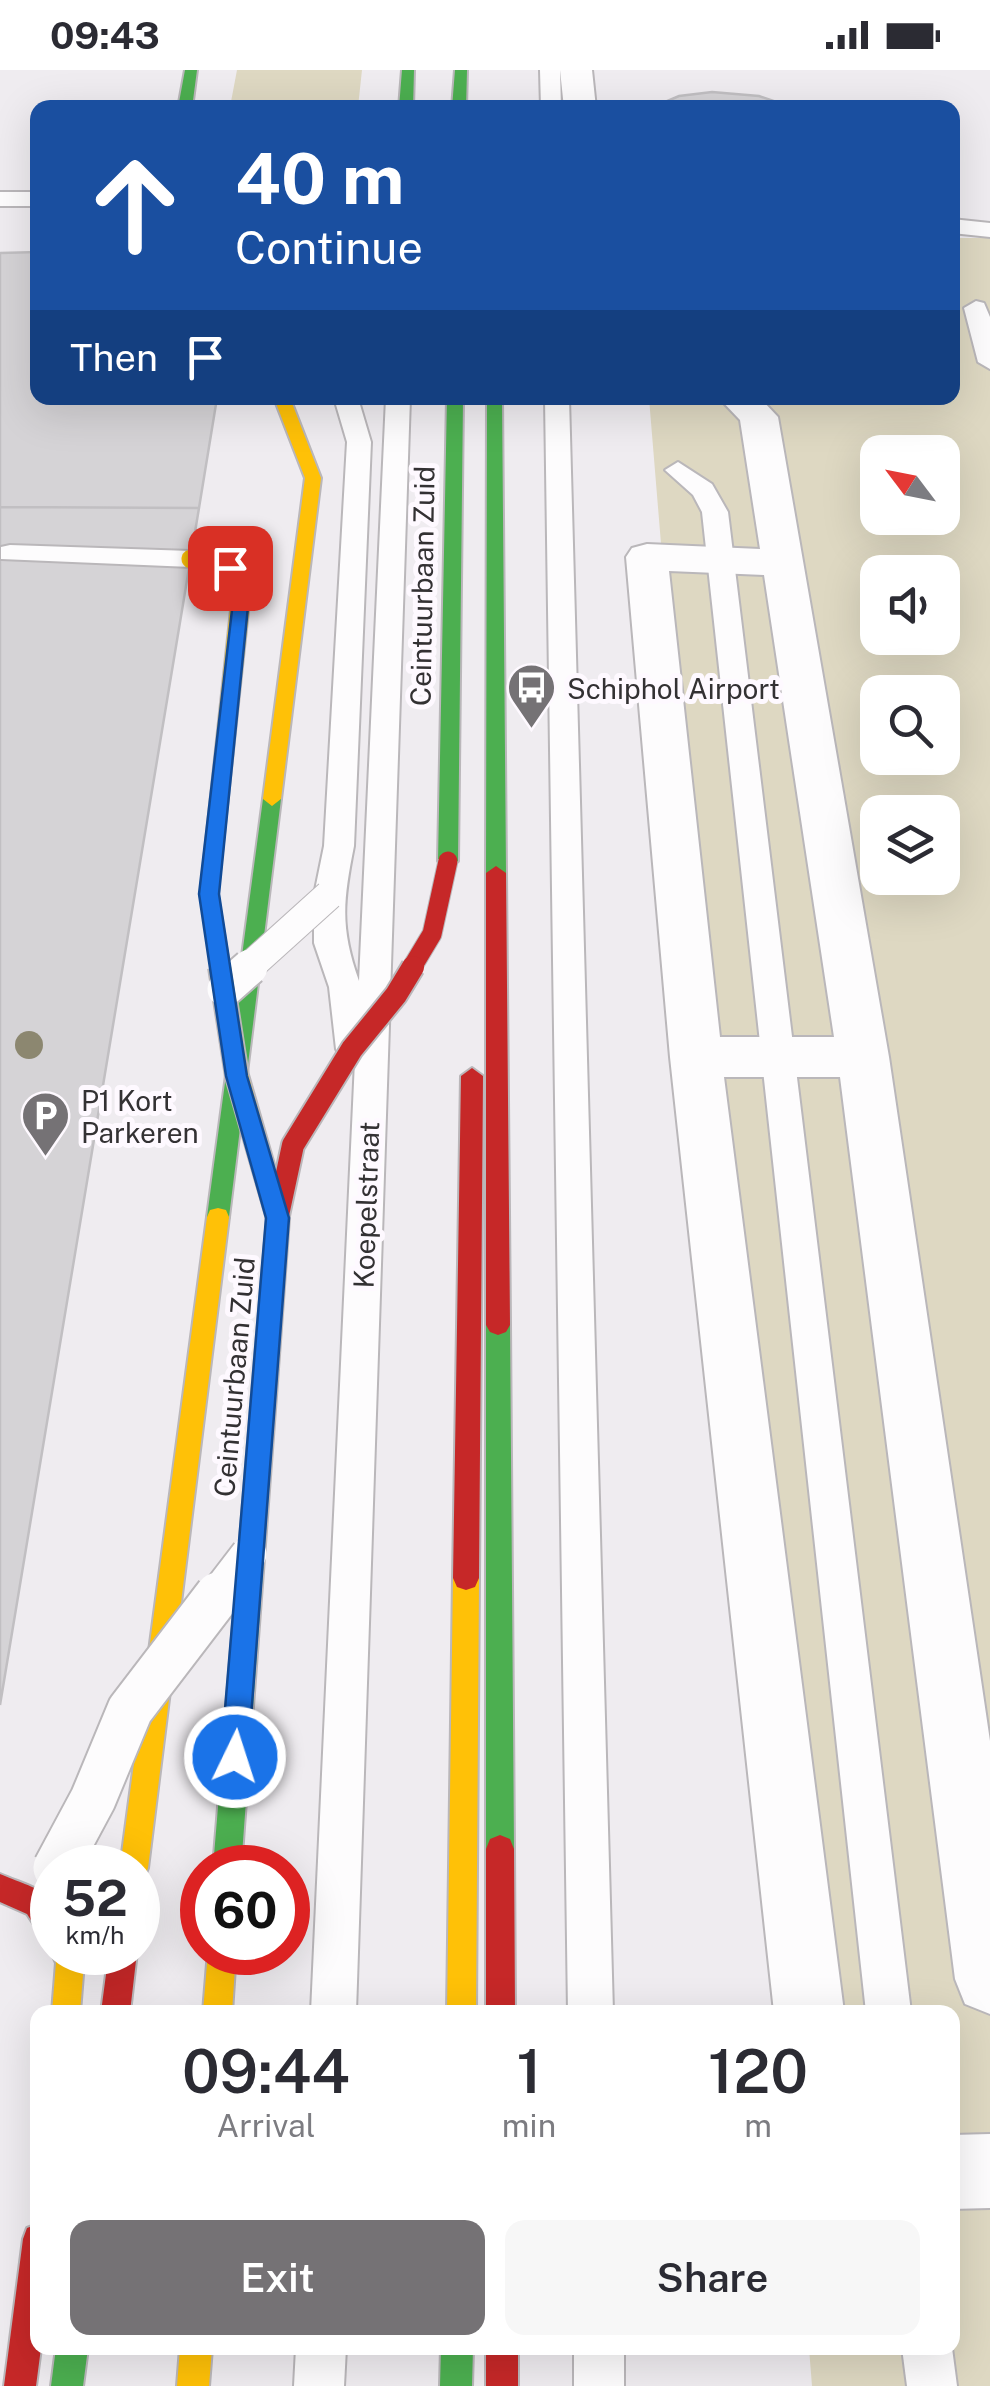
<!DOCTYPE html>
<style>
:root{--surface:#fff;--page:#f7f7f7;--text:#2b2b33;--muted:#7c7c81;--accent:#757275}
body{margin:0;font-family:"Public Sans",sans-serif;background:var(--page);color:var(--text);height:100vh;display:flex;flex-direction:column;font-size:38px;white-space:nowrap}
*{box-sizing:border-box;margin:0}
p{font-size:32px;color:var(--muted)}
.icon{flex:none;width:55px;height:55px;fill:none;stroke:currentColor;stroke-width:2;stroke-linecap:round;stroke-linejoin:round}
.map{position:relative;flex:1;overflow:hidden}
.side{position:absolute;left:30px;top:1935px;width:930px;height:350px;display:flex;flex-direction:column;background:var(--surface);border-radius:20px;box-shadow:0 10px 40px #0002}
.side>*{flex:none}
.guide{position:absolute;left:30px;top:30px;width:930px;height:305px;border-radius:20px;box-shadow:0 10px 40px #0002;background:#1a4fa0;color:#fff;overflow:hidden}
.needle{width:65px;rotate:302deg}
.fabs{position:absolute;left:860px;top:365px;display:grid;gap:20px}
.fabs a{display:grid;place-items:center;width:100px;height:100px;border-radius:20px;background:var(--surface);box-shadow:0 10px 40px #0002;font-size:50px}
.speed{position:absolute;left:30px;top:1775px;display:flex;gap:20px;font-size:50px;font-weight:700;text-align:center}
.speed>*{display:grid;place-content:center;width:130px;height:130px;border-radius:50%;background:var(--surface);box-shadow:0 10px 40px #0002;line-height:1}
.speed small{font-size:25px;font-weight:400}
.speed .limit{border:15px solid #d22;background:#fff;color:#111}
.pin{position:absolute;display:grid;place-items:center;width:85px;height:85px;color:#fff;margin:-42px;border-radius:20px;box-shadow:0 5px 15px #0006}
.me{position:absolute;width:110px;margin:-55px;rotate:4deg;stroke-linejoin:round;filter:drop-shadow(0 0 8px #0008)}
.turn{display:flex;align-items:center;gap:35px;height:210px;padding:0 40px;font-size:45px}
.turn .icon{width:130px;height:130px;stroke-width:2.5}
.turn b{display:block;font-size:70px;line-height:85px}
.then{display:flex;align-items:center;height:95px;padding:0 40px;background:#0003;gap:20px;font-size:38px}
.eta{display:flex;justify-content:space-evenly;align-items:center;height:170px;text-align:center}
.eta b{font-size:60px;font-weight:600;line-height:70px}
.primary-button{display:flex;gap:20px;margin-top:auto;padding:20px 40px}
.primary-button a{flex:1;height:115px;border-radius:20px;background:var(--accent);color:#fff;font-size:40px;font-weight:600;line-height:115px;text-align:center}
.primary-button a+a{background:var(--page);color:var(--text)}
.status{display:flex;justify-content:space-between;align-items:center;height:70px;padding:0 50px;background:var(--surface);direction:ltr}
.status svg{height:28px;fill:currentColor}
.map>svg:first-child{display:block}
.green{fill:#ded8c2;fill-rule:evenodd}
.building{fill:#d5d3d6;stroke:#c1bfc2;stroke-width:2.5}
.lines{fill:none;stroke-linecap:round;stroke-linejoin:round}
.lane-casing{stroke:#bab7ba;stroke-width:4}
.street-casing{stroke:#bab7ba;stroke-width:4}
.fast-casing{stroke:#bab7ba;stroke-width:4}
.slow-casing{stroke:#bab7ba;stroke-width:4}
.jam-casing{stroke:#bab7ba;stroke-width:4}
.lane{fill:#fdfcfd;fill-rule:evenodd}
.street{fill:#fdfcfd;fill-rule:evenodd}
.fast{fill:#4caf50;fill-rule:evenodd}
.slow{fill:#ffc107;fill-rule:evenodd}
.jam{fill:#c62828;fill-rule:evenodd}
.lane-bridge-far2-casing{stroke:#bab7ba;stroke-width:31;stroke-linecap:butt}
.lane-bridge-far1-casing{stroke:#bab7ba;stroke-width:39;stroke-linecap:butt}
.lane-bridge-casing{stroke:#bab7ba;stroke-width:49;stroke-linecap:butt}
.slow-bridge-far1-casing{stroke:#bab7ba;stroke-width:21;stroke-linecap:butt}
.slow-bridge-casing{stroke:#bab7ba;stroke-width:26;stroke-linecap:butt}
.jam-bridge-far1-casing{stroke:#bab7ba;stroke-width:21;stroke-linecap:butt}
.jam-bridge-casing{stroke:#bab7ba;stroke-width:26;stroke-linecap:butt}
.lane-bridge-far2{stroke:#fdfcfd;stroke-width:29}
.lane-bridge-far1{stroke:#fdfcfd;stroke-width:35}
.lane-bridge{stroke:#fdfcfd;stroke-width:45}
.slow-bridge-far1{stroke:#ffc107;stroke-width:19}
.slow-bridge{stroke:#ffc107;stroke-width:22}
.jam-bridge-far1{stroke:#c62828;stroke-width:19}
.jam-bridge{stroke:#c62828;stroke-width:22}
.tree{fill:#8c8770}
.route{fill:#1a73e8;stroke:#114b97;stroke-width:2.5}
.labels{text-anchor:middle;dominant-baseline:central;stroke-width:10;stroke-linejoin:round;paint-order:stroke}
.street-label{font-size:28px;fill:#333133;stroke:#fef9ff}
.poi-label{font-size:28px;fill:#333133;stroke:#fef9ff;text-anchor:start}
</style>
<div class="status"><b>09:43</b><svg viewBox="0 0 49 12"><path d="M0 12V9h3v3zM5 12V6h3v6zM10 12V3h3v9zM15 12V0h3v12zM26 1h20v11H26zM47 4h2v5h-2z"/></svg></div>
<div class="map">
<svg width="990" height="2316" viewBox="0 0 990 2316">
<rect width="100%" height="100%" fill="#efecf0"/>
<path class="green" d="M237,0H362L358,37H230Z
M953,168H990V2316H812L809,2278H952V1942H782L649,328H952ZM878,382H942V448H878ZM878,502H942V568H878ZM878,622H942V688H878ZM878,742H942V808H878Z"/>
<path class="building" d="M712,22L759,26L794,38H651L679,26Z
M38,182V328H217L199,438L0,437V183Z
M0,437L199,438L0,1635Z"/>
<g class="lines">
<defs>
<path id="lane" d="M540,0H560L561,38H541Z
M0,122H38V136H0Z
M952,149L990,153V167L952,163Z
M976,231L984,233L990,247V299L978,292L964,238Z
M334,328H358L371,372L354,776C343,831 340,858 359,911L386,328H410L356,1942H311L355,991L340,988L336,979L329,917L314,873V825L324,776L347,372Z
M545,328H569L613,1942H568Z
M678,392L712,414L728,442L911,1942H866L702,442L693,425L665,400Z
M10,475L191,481L204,489L191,497L1,489V477Z
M296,2278H346L344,2316H294Z
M574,2278H624V2316H574Z
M902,2278H952L957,2316H907Z"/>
<path id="street" d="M560,0H592L596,38H564Z
M719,328H760L778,347L889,987L990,1671V1944L965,1934L955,1909L840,1007H724L844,1942H774L670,987L626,487L632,478L647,474L760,479L740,350ZM669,501L764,505L834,967H720Z
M990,2064V2138L952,2139V2065Z"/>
<path id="fast" d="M185,0H197L192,38H178Z
M402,0H414L413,38H399Z
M455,0H467L466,38H452Z
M447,328H463L458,791L448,798L438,791Z
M487,328H502L506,803L496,810L486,803Z
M272,722L281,729L229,1147L226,1154H210L207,1147L263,729Z
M498,1245L506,1248L510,1255L514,1779L510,1789L500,1793L490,1789L486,1779V1255L490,1248Z
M266,1288L274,1292L278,1299L241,1798H213L254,1299L258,1292Z
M56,2278H88L83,2316H51Z
M441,2278H473L472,2316H440Z"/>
<path id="slow" d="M274,328H290L321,408L281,729L272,736L263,729L305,408Z
M218,1138L226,1140L229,1147L148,1798L144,1808L138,1810V1798H120L207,1147L210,1140Z
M466,1496L475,1499L479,1508L476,1942H447L453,1508L457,1499Z
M52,1878V1882H80L84,1892L80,1942H52L56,1893L51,1882Z
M208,1882H236L232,1942H203Z
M180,2278H212L209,2316H177Z"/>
<path id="jam" d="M496,796L506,803L510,1255L506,1262L498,1265L490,1262L486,1255V803Z
M472,998L483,1006L479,1508L475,1517L466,1520L457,1517L453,1508L461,1006Z
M278,1139L286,1141L289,1148L278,1299L274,1306L266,1310L258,1306L254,1299L267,1148L270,1141Z
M500,1765L510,1769L514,1779L515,1942H486V1779L490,1769Z
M0,1804C48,1824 52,1817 52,1871L42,1867L27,1844L0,1832Z
M109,1882H137L130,1942H101Z
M38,2154V2278H41L36,2316H4L23,2169L27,2158Z
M486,2278H518V2316H486Z"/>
</defs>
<use href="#lane" class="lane-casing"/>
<use href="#street" class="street-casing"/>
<use href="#fast" class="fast-casing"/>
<use href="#slow" class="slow-casing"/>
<use href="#jam" class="jam-casing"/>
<use href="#lane" class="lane"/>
<use href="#street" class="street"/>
<use href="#fast" class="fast"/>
<use href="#slow" class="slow"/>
<use href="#jam" class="jam"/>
<defs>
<path id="lane-bridge-far2" d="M247,899L329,825"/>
<path id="lane-bridge-far1" d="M225,919L250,897
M216,1527L249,1484"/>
<path id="lane-bridge" d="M56,1798L93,1729L130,1640L218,1525"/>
<path id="slow-bridge-far1" d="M191,489L230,497L242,517L209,824L221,899"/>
<path id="slow-bridge" d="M220,897L237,1006L278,1148"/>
<path id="jam-bridge-far1" d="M411,899L432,864L448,791"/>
<path id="jam-bridge" d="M278,1145L293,1075L352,979L396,925L413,897"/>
</defs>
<use href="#lane-bridge-far2" class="lane-bridge-far2-casing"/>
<use href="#lane-bridge-far1" class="lane-bridge-far1-casing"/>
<use href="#lane-bridge" class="lane-bridge-casing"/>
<use href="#slow-bridge-far1" class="slow-bridge-far1-casing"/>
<use href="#slow-bridge" class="slow-bridge-casing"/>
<use href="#jam-bridge-far1" class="jam-bridge-far1-casing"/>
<use href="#jam-bridge" class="jam-bridge-casing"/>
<use href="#lane-bridge-far2" class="lane-bridge-far2"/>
<use href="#lane-bridge-far1" class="lane-bridge-far1"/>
<use href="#lane-bridge" class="lane-bridge"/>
<use href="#slow-bridge-far1" class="slow-bridge-far1"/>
<use href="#slow-bridge" class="slow-bridge"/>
<use href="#jam-bridge-far1" class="jam-bridge-far1"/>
<use href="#jam-bridge" class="jam-bridge"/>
</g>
<circle class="tree" cx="29" cy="975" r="14"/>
<path class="route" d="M230,492L236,494L250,517L219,824L247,1006L289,1148L248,1687L244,1697L235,1701L225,1697L221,1687L266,1148L226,1006L199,824L232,540L233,517L221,498Z"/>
<defs>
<symbol id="bus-pin" viewBox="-11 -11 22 30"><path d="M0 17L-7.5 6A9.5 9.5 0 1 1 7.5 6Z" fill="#757275" stroke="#fef9ff"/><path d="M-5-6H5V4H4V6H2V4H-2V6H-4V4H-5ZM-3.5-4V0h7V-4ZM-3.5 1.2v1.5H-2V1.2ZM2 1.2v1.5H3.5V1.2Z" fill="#fff"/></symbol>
<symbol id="parking-pin" viewBox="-11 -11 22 30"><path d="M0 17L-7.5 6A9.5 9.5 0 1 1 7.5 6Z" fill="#757275" stroke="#fef9ff"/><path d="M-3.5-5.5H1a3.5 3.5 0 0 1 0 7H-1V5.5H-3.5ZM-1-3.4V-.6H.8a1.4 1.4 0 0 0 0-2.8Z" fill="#fff"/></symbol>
</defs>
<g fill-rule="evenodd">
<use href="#bus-pin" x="504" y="590" width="55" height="75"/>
<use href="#parking-pin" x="18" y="1018" width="55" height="75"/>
</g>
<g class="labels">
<g class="street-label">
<text transform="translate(422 516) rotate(-89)">Ceintuurbaan Zuid</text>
<text transform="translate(366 1135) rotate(-88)">Koepelstraat</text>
<text transform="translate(234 1307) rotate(-85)">Ceintuurbaan Zuid</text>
</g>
<g class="poi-label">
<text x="567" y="618">Schiphol Airport</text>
<text x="81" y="1030">P1 Kort<tspan x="81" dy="32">Parkeren</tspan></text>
</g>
</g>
</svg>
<div class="fabs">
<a><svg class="needle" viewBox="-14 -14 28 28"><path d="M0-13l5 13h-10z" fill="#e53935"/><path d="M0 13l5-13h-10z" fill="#7c7c81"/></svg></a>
<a><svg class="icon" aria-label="sound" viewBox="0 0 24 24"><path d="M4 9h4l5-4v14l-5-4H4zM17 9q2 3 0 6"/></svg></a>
<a><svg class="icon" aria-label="search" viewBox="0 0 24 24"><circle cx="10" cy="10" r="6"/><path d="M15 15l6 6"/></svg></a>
<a><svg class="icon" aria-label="layers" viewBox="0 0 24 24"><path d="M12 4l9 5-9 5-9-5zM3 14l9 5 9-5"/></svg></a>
</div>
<div class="speed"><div>52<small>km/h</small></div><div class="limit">60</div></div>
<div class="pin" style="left:230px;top:498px;background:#d93025"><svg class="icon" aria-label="arrive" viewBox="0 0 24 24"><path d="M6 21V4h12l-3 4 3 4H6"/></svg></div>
<svg class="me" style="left:235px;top:1687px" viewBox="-20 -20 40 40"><circle r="17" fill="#1a73e8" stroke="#fff" stroke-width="3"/><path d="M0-11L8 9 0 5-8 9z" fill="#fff"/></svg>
<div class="guide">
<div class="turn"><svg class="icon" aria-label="ahead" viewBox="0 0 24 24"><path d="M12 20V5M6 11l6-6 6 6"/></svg><div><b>40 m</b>Continue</div></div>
<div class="then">Then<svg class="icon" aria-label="arrive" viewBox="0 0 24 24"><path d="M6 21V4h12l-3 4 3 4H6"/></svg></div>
</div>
<section class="side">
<div class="eta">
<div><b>09:44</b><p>Arrival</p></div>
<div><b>1</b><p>min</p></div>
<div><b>120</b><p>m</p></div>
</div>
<div class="primary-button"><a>Exit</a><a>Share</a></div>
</section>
</div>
